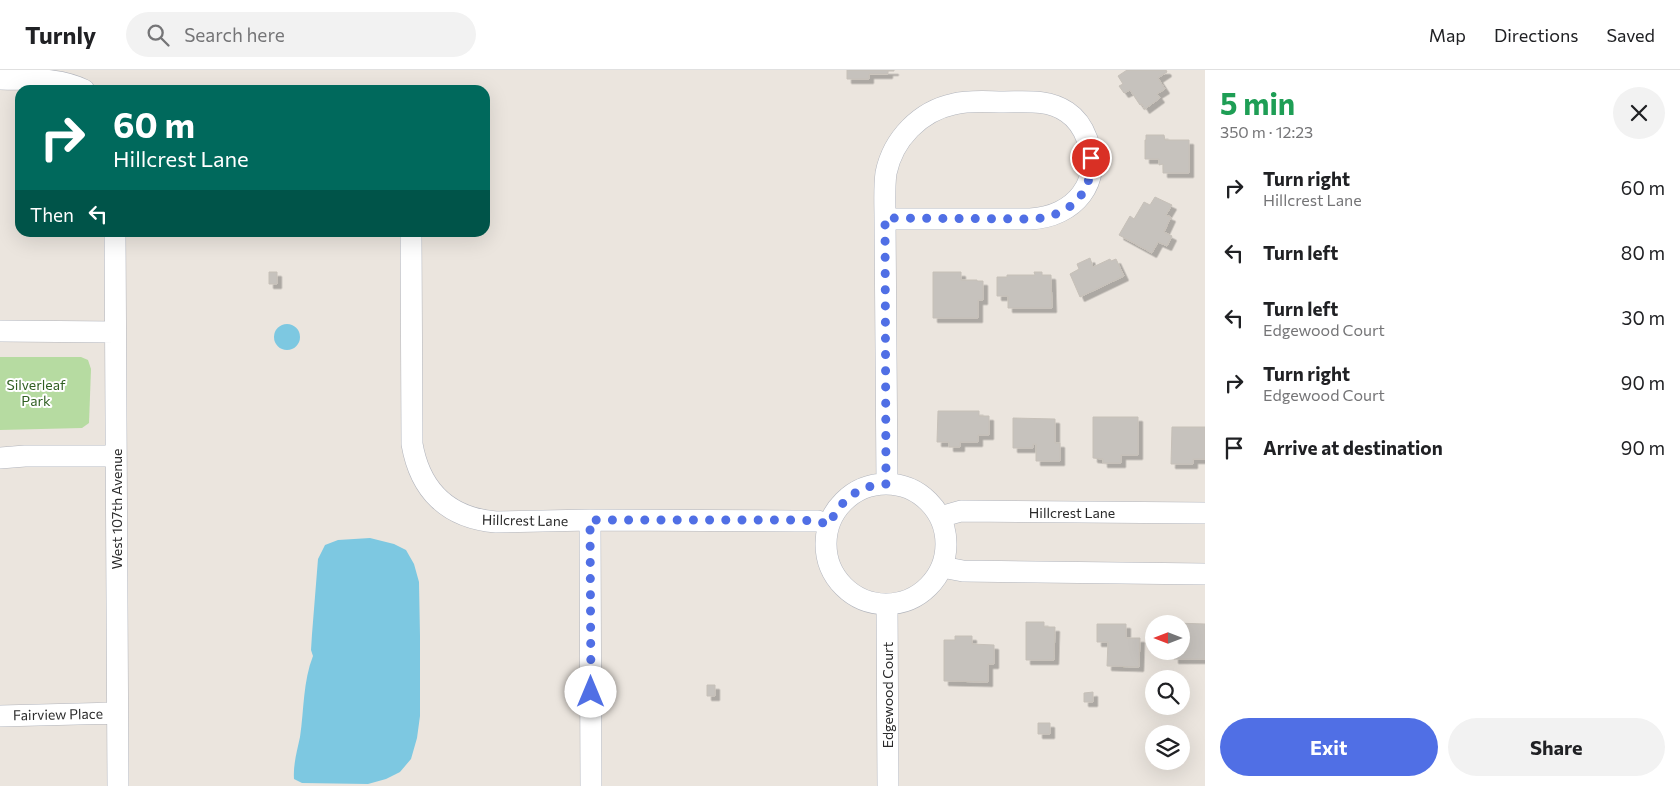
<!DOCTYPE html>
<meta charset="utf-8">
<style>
:root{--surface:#fff;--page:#f2f2f2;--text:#202124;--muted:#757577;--line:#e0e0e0;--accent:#506fe5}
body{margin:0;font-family:Commissioner,sans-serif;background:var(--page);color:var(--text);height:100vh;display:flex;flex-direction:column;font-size:19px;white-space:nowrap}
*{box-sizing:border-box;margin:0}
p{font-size:16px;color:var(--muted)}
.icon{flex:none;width:28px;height:28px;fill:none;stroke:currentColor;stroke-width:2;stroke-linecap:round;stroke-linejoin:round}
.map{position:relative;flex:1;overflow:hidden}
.drawer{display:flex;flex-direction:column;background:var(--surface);width:475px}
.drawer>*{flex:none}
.hud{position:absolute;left:15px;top:15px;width:475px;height:152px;border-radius:15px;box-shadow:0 5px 20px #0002;background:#00695c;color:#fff;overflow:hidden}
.needle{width:32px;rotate:270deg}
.fabs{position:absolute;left:1145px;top:545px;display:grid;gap:10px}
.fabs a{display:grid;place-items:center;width:45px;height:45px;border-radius:50%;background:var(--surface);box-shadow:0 5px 20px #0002;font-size:25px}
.pin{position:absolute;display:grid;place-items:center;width:42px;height:42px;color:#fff;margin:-21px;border:2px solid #fff;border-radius:50%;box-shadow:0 1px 5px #0007}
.me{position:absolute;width:55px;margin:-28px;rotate:0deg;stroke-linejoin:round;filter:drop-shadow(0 0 4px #0008)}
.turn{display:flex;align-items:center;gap:18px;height:105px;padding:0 15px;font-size:22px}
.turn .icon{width:65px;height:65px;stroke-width:2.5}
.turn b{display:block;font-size:35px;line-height:42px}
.then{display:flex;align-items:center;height:48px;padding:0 15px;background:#0003;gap:10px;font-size:19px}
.round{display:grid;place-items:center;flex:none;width:52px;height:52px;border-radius:26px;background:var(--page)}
.head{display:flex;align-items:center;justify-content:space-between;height:85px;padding:0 15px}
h1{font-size:30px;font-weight:700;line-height:38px;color:#1e9e55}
.action{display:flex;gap:10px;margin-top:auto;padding:10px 15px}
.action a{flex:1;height:58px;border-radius:30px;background:var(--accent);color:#fff;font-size:20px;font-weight:700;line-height:58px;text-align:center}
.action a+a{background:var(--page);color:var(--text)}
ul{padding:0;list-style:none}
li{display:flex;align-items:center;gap:15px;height:65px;padding:0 15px}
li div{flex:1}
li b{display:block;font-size:19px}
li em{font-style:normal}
header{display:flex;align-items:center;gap:30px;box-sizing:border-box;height:70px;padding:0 25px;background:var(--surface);border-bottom:1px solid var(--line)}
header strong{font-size:24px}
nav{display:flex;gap:28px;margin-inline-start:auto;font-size:18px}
.search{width:350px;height:45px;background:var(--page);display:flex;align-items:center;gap:12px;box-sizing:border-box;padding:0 18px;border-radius:28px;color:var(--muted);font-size:19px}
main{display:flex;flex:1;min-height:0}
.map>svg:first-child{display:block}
.green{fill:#b6dba1}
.water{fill:#7dc8e1}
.building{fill:#c6c2bd;stroke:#c6c0b8;filter:url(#shadow)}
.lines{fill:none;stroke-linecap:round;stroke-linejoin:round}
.minor-casing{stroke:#b1b4bc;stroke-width:22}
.minor{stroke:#fff;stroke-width:21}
.route{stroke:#506fe5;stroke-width:9;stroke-dasharray:0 16.2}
.labels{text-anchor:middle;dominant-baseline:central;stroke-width:4;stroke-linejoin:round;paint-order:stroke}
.park-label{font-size:14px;fill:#305f22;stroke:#fff}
.street-label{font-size:14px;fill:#2a2a2a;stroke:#fff}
</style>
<header>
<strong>Turnly</strong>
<div class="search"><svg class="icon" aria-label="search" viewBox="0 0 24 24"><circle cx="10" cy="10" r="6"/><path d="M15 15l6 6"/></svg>Search here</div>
<nav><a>Map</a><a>Directions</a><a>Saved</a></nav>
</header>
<main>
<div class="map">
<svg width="1205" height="716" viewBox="0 0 1205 716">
<defs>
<filter id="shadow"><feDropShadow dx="4.5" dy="4.5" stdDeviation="0" flood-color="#0004"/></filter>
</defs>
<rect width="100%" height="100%" fill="#ebe5de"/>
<path class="green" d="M0,287H81L88,290L91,299L89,353L82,358L0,360Z"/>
<path class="water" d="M274 267a13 13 0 1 1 26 0a13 13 0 1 1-26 0Z
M370,468L394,474L406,480L414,494L419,512L420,566V646L417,668L411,689L400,702L386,709L368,714L302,713L294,709C293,695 297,681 300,667C304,640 303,611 313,586L311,580L312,564L318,489L325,475L338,470Z"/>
<path class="building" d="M847,0H894V1H888V4H869V9H847Z
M1127,0H1166L1167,2L1158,8L1165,19L1157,24L1160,28L1145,39L1142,34L1140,35L1130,20L1124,23L1119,16L1123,14L1118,6Z
M1146,65H1164L1165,70H1189V103H1163V94L1159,95V89H1145V70H1146Z
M1155,127L1172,135L1166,145L1171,147L1164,162L1172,166L1167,176L1158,172L1152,183L1119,165L1130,146L1134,149L1144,132L1150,135Z
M1090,188L1093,197L1110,189L1111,191L1116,189L1124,206L1080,227L1070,204L1079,199L1077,194Z
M269,202H277V214H269Z
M933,202H961V210H977V211H983V230H978V248H933Z
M1034,202H1042V205H1051L1052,238H1008V226H997V207H1007V205H1035Z
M938,341H979V346H989V365H978V372H960V377H949V372H937Z
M1093,347H1138V385H1121V393H1103V389L1093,388Z
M1013,348L1055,349V373H1060V391H1036V374H1033V378H1013Z
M1172,357H1205V389H1193V394H1171Z
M1026,552H1044V557H1055L1054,590H1026Z
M1174,553L1205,554V589H1174V581H1181V554Z
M1097,554H1126V568H1140L1139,597L1107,596L1108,572H1097Z
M955,566H972V574L994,575V594H988V612L944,611V570H955Z
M707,615H715V626H707Z
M1093,622V632H1084V623Z
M1038,653H1050V664H1038Z"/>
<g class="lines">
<defs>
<path id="minor" d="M0,9C29,10 58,7 84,20
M885,149H1030C1074,147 1104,112 1087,69C1083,58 1076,48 1067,42C1048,29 1025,32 1004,32C988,32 970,30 954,34C920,41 893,69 886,103C884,118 885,133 885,149L887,413
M115,162L118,716
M411,162L412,374C420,420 447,448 496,452L590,450L795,451H818L829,455
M0,261L115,262
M0,388L25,386H116
M826 474a60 60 0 1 1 120 0a60 60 0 1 1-120 0Z
M940,447L961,441L1205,443
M590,450L591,716
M942,497L963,501L1205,504
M887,534L888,716
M0,646L117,643"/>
</defs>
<use href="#minor" class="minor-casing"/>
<use href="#minor" class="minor"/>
</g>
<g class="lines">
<path class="route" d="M591,622L590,450H795L818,451L829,455C840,430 859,415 886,414L885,148L1030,149C1066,148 1093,126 1091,88"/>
</g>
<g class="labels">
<g class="park-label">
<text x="36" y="314">Silverleaf<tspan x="36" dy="16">Park</tspan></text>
</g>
<g class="street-label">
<text transform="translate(116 439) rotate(-90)">West 107th Avenue</text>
<text x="1072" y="442">Hillcrest Lane</text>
<text transform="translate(525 450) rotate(1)">Hillcrest Lane</text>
<text transform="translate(887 625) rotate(-90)">Edgewood Court</text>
<text transform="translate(58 644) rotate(-1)">Fairview Place</text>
</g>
</g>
</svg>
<div class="fabs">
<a><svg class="needle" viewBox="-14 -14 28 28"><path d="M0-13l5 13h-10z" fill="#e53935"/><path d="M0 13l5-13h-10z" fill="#757577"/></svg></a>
<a><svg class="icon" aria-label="search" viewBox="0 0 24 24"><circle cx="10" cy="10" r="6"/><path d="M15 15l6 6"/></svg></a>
<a><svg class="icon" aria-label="layers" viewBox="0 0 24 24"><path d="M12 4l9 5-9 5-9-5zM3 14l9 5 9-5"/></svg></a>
</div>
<div class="pin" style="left:1091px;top:88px;background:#d93025"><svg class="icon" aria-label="arrive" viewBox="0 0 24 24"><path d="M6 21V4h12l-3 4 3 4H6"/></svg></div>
<svg class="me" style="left:591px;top:622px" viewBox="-20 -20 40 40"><circle r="19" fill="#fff"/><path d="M0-13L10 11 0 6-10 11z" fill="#506fe5"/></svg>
<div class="hud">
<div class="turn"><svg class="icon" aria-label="right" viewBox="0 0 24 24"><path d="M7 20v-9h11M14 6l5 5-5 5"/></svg><div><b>60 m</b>Hillcrest Lane</div></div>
<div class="then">Then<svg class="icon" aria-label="left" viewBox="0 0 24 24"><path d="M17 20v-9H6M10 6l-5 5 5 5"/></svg></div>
</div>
</div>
<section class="drawer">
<div class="head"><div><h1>5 min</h1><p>350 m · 12:23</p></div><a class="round"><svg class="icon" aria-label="close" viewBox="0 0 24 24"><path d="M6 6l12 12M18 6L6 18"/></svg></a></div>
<ul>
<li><svg class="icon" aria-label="right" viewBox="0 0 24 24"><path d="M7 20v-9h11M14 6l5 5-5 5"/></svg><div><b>Turn right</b><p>Hillcrest Lane</p></div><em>60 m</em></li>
<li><svg class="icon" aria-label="left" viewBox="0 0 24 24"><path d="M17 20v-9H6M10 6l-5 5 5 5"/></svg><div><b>Turn left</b></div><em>80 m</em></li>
<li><svg class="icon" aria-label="left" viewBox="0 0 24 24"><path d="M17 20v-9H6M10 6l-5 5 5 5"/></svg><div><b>Turn left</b><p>Edgewood Court</p></div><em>30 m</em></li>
<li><svg class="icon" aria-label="right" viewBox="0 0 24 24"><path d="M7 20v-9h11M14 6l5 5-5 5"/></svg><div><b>Turn right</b><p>Edgewood Court</p></div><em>90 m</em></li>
<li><svg class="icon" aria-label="arrive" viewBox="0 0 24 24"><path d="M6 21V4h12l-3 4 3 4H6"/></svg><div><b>Arrive at destination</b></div><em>90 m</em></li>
</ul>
<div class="action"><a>Exit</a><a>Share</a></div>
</section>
</main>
